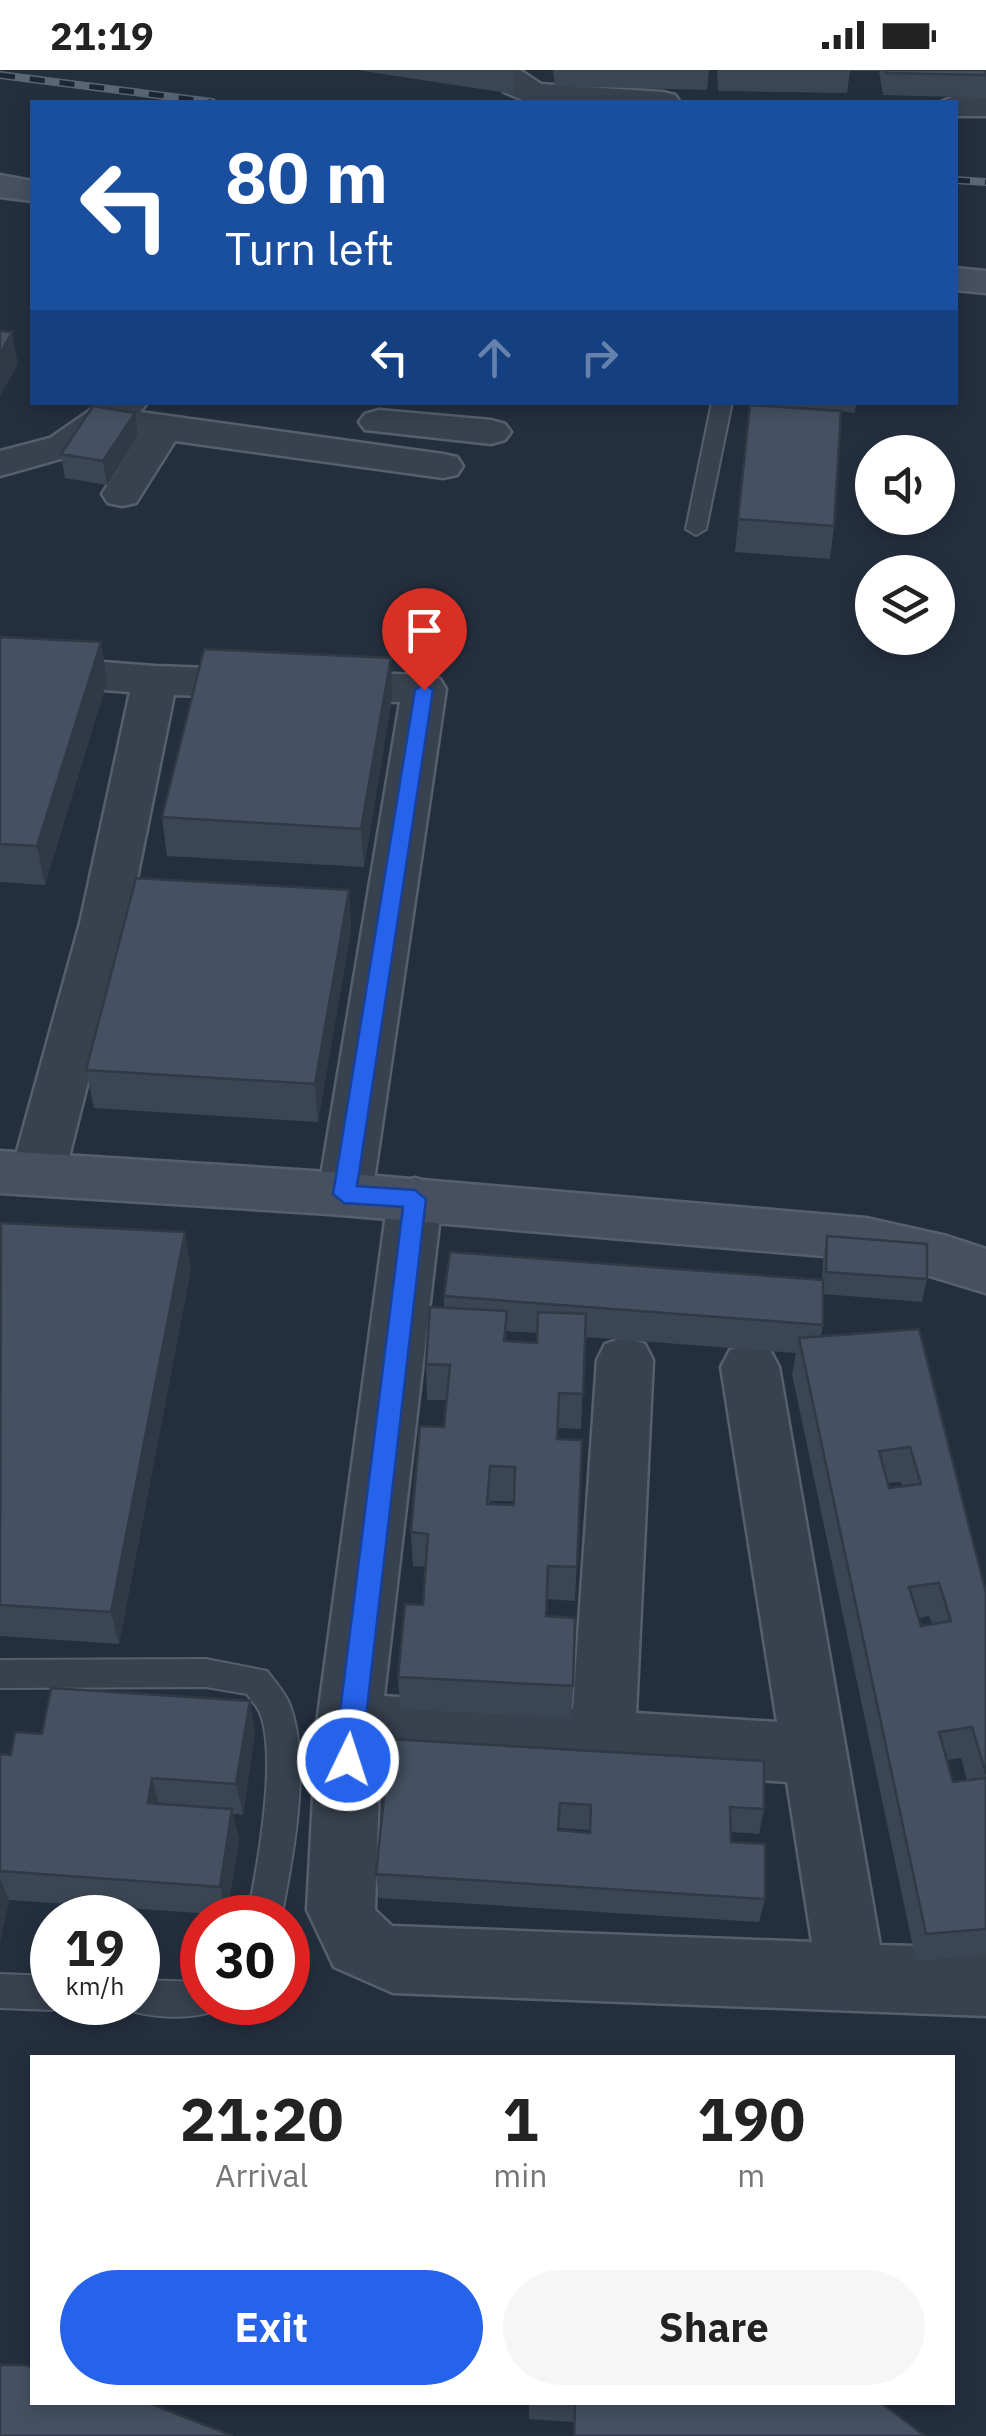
<!DOCTYPE html>
<style>
:root{--surface:#fff;--page:#f6f6f6;--text:#222;--muted:#767676;--accent:#2563eb}
body{margin:0;font-family:"IBM Plex Sans",sans-serif;background:var(--page);color:var(--text);height:100vh;display:flex;flex-direction:column;font-size:38px;white-space:nowrap}
*{box-sizing:border-box;margin:0}
p{font-size:32px;color:var(--muted)}
.icon{flex:none;width:55px;height:55px;fill:none;stroke:currentColor;stroke-width:2;stroke-linecap:round;stroke-linejoin:round}
.map{position:relative;flex:1;overflow:hidden}
.side{position:absolute;left:30px;top:1985px;width:925px;height:350px;display:flex;flex-direction:column;background:var(--surface);border-radius:0px;box-shadow:0 5px 15px #0003}
.side>*{flex:none}
.top-card{position:absolute;left:30px;top:30px;width:928px;height:305px;border-radius:0px;box-shadow:0 5px 15px #0003;background:#1a4fa0;color:#fff;overflow:hidden}
.tools{position:absolute;left:855px;top:365px;display:grid;gap:20px}
.tools a{display:grid;place-items:center;width:100px;height:100px;border-radius:50%;background:var(--surface);box-shadow:0 5px 15px #0003;font-size:50px}
.speed{position:absolute;left:30px;top:1825px;display:flex;gap:20px;font-size:50px;font-weight:700;text-align:center}
.speed>*{display:grid;place-content:center;width:130px;height:130px;border-radius:50%;background:var(--surface);box-shadow:0 5px 15px #0003;line-height:1}
.speed small{font-size:25px;font-weight:400}
.speed .limit{border:15px solid #d22;background:#fff;color:#111}
.pin{position:absolute;display:grid;place-items:center;width:85px;height:85px;color:#fff;margin:-102px -42px;border-radius:50% 50% 50% 0;rotate:-45deg;box-shadow:0 0 10px #0007}
.pin .icon{rotate:45deg}
.me{position:absolute;width:110px;margin:-55px;rotate:4deg;stroke-linejoin:round;filter:drop-shadow(0 0 8px #0008)}
.turn{display:flex;align-items:center;gap:35px;height:210px;padding:0 30px;font-size:45px}
.turn .icon{width:130px;height:130px;stroke-width:2.5}
.turn b{display:block;font-size:70px;line-height:85px}
.lanes{display:flex;align-items:center;height:95px;padding:0 30px;background:#0003;justify-content:center;gap:50px;direction:ltr}
.lanes .off{opacity:.35}
.eta{display:flex;justify-content:space-evenly;align-items:center;height:170px;text-align:center}
.eta b{font-size:60px;font-weight:800;line-height:70px}
.cta{display:flex;gap:20px;margin-top:auto;padding:20px 30px}
.cta a{flex:1;height:115px;border-radius:60px;background:var(--accent);color:#fff;font-size:40px;font-weight:800;line-height:115px;text-align:center}
.cta a+a{background:var(--page);color:var(--text)}
.status{display:flex;justify-content:space-between;align-items:center;height:70px;padding:0 50px;background:var(--surface);direction:ltr}
.status svg{height:28px;fill:currentColor}
.map>svg:first-child{display:block}
.lines{fill:none;stroke-linecap:round;stroke-linejoin:round}
.lane-casing{stroke:#565f6c;stroke-width:4}
.street-casing{stroke:#565f6c;stroke-width:5}
.secondary-casing{stroke:#565f6c;stroke-width:5}
.lane{fill:#38414e;fill-rule:evenodd}
.street{fill:#38414e;fill-rule:evenodd}
.secondary{fill:#465061;fill-rule:evenodd}
.rail-casing{stroke:#5a6575;stroke-width:8}
.rail{stroke:#1d2633;stroke-width:5;stroke-dasharray:15;stroke-linecap:butt}
.wall{fill:#3b4654;fill-rule:evenodd}
.shaded-wall{fill:#303945}
.building{fill:#455162;stroke:#303945;stroke-width:2.5;fill-rule:evenodd}
.route{fill:#2563eb;stroke:#184099;stroke-width:2.5}
</style>
<div class="status"><b>21:19</b><svg viewBox="0 0 49 12"><path d="M0 12V9h3v3zM5 12V6h3v6zM10 12V3h3v9zM15 12V0h3v12zM26 1h20v11H26zM47 4h2v5h-2z"/></svg></div>
<div class="map">
<svg width="986" height="2366" viewBox="0 0 986 2366">
<rect width="100%" height="100%" fill="#242f3e"/>
<g class="lines">
<defs>
<path id="lane" d="M712,332H732L706,459L696,465L686,459Z
M206,1589L267,1601C275,1612 284,1621 289,1633C312,1690 293,1788 281,1848H247C257,1801 278,1687 260,1643C257,1636 251,1630 247,1624L206,1617L0,1618V1590Z
M0,1904L52,1906V1932L64,1935L52,1940L0,1938Z
M138,1910L202,1912V1932H218L214,1941C191,1950 149,1948 126,1939L123,1932H138Z"/>
<path id="street" d="M484,0H520L541,14L663,22L675,25L680,32H528L504,22Z
M955,26H986V46H955V32H941Z
M102,332H148L140,342L443,384L457,387L463,396L457,405L443,408L175,371L136,433L122,436L108,433L102,424L138,366L111,362L78,384L0,406V381L50,368Z
M379,340L491,350L505,354L511,362L505,370L491,374L365,360L359,352L365,344Z
M0,584L155,596L424,605L440,609L446,619L372,1124L364,1139L345,1145L326,1139L318,1124L400,632L174,625L128,853L65,1103L57,1118L38,1124L19,1118L11,1103L80,853L130,622L0,612Z
M415,1108L434,1114L442,1129L384,1626L573,1639L597,1290L605,1274L625,1267L645,1274L653,1290L636,1643L777,1652L721,1297L730,1280L750,1274L770,1280L779,1297L880,1875L986,1878V1946L393,1923L334,1897L307,1840L317,1653L388,1129L396,1114ZM380,1684L787,1712L812,1872L392,1856L375,1840Z"/>
<path id="secondary" d="M0,105L32,111V131L0,127Z
M955,198L986,201V223L955,220Z
M0,1081L329,1102L866,1148L947,1166L986,1179V1223L907,1199L824,1186L329,1144L0,1123Z"/>
</defs>
<use href="#lane" class="lane-casing"/>
<use href="#street" class="street-casing"/>
<use href="#secondary" class="secondary-casing"/>
<use href="#lane" class="lane"/>
<use href="#street" class="street"/>
<use href="#secondary" class="secondary"/>
<defs>
<path id="rail" d="M0,5L212,32
M955,110L986,112"/>
</defs>
<use href="#rail" class="rail-casing"/>
<use href="#rail" class="rail"/>
</g>
<path class="wall" d="M357,0H514V24Z
M553,0H709L707,20L555,16Z
M717,0H986V28L883,25L879,1H850L847,23L718,21Z
M774,332H856L855,343L841,341L834,456L830,489L735,482L750,335L774,336Z
M138,366L107,415L65,408L61,384Z
M0,567L107,611L45,815L0,812Z
M392,627L364,797L167,786L162,747Z
M349,820L351,859L318,1052L94,1038L86,1000Z
M0,1156L191,1199L119,1574L0,1566Z
M827,1166L927,1209L922,1232L823,1224V1255L821,1266L919,1259L986,1523V1885L916,1891L792,1304L796,1283L585,1267L581,1359L558,1358L557,1369L582,1370L575,1531L547,1529L546,1546L573,1616L571,1648L400,1639L398,1607L423,1535L426,1497L413,1496L411,1462L444,1357L447,1330H427L426,1294L444,1237V1226L822,1210L823,1189ZM506,1261L538,1263L537,1273L506,1272ZM901,1412L903,1416L889,1418L888,1413ZM490,1431H514V1435L490,1434ZM929,1546L932,1554L921,1556L919,1548ZM961,1688L967,1710L953,1712L947,1690Z
M255,1662L243,1745L233,1744L239,1769L227,1845L9,1830L0,1872V1684L11,1685L42,1664Z
M390,1669L764,1739L759,1764L731,1762V1772L765,1829L759,1852L379,1828L376,1804ZM559,1758L589,1760V1763L559,1760Z
M529,2332H880L925,2366H573V2352L529,2349Z"/>
<path class="shaded-wall" d="M12,262L18,294L0,326V284Z
M135,343L138,366L107,415L103,391Z
M101,572L107,611L45,815L37,776Z
M391,588L392,627L364,797L361,759Z
M349,820L351,859L318,1052L315,1014Z
M185,1162L191,1199L119,1574L111,1542Z
M250,1631L255,1662L243,1745L236,1714Z
M152,1708L160,1738L148,1733Z
M232,1739L239,1769L227,1845L220,1817Z
M0,1808L9,1830L0,1872Z"/>
<path class="building" d="M885,0H986V5L886,3Z
M0,261L12,262L0,284Z
M750,335L841,341L834,456L738,449Z
M93,336L135,343L103,391L61,384Z
M0,567L101,572L37,776L0,774Z
M204,579L391,588L361,759L162,747Z
M136,808L349,820L315,1014L86,1000Z
M1,1153L185,1162L111,1542L0,1535Z
M827,1166L927,1174V1209L826,1202Z
M450,1182L823,1210V1255L444,1226Z
M430,1237L507,1241L504,1271L537,1273L538,1242L586,1244L583,1324L559,1323L557,1369L582,1370L577,1497L548,1496L546,1546L575,1548L573,1616L398,1607L405,1534L423,1535L428,1464L411,1462L420,1356L444,1357L450,1295L426,1294ZM490,1396L515,1397L514,1435L487,1434Z
M919,1259L986,1523V1704L972,1657L939,1662L953,1712L986,1708V1859L926,1864L799,1268ZM910,1377L921,1414L889,1418L879,1381ZM939,1513L951,1551L921,1556L909,1517Z
M51,1618L250,1631L236,1714L152,1708L148,1733L232,1739L220,1817L0,1801V1684L11,1685L15,1662L42,1664Z
M390,1669L764,1691V1739L730,1737L731,1772L765,1774V1829L376,1804ZM560,1733L591,1735L590,1763L558,1760Z
M0,2295H25L32,2297V2332H146L233,2366H0Z
M559,2332H880L925,2366H574L575,2334Z"/>
<path class="route" d="M424,614L433,620L357,1116L415,1120L426,1129L361,1690L357,1699L348,1703L338,1699L334,1690L403,1137L344,1133L333,1124L415,620Z"/>
</svg>
<div class="tools">
<a><svg class="icon" aria-label="sound" viewBox="0 0 24 24"><path d="M4 9h4l5-4v14l-5-4H4zM17 9q2 3 0 6"/></svg></a>
<a><svg class="icon" aria-label="layers" viewBox="0 0 24 24"><path d="M12 4l9 5-9 5-9-5zM3 14l9 5 9-5"/></svg></a>
</div>
<div class="speed"><div>19<small>km/h</small></div><div class="limit">30</div></div>
<div class="pin" style="left:424px;top:620px;background:#d93025"><svg class="icon" aria-label="arrive" viewBox="0 0 24 24"><path d="M6 21V4h12l-3 4 3 4H6"/></svg></div>
<svg class="me" style="left:348px;top:1690px" viewBox="-20 -20 40 40"><circle r="17" fill="#2563eb" stroke="#fff" stroke-width="3"/><path d="M0-11L8 9 0 5-8 9z" fill="#fff"/></svg>
<div class="top-card">
<div class="turn"><svg class="icon" aria-label="left" viewBox="0 0 24 24"><path d="M17 20v-9H6M10 6l-5 5 5 5"/></svg><div><b>80 m</b>Turn left</div></div>
<div class="lanes"><svg class="icon" aria-label="left" viewBox="0 0 24 24"><path d="M17 20v-9H6M10 6l-5 5 5 5"/></svg><svg class="icon off" aria-label="ahead" viewBox="0 0 24 24"><path d="M12 20V5M6 11l6-6 6 6"/></svg><svg class="icon off" aria-label="right" viewBox="0 0 24 24"><path d="M7 20v-9h11M14 6l5 5-5 5"/></svg></div>
</div>
<section class="side">
<div class="eta">
<div><b>21:20</b><p>Arrival</p></div>
<div><b>1</b><p>min</p></div>
<div><b>190</b><p>m</p></div>
</div>
<div class="cta"><a>Exit</a><a>Share</a></div>
</section>
</div>
